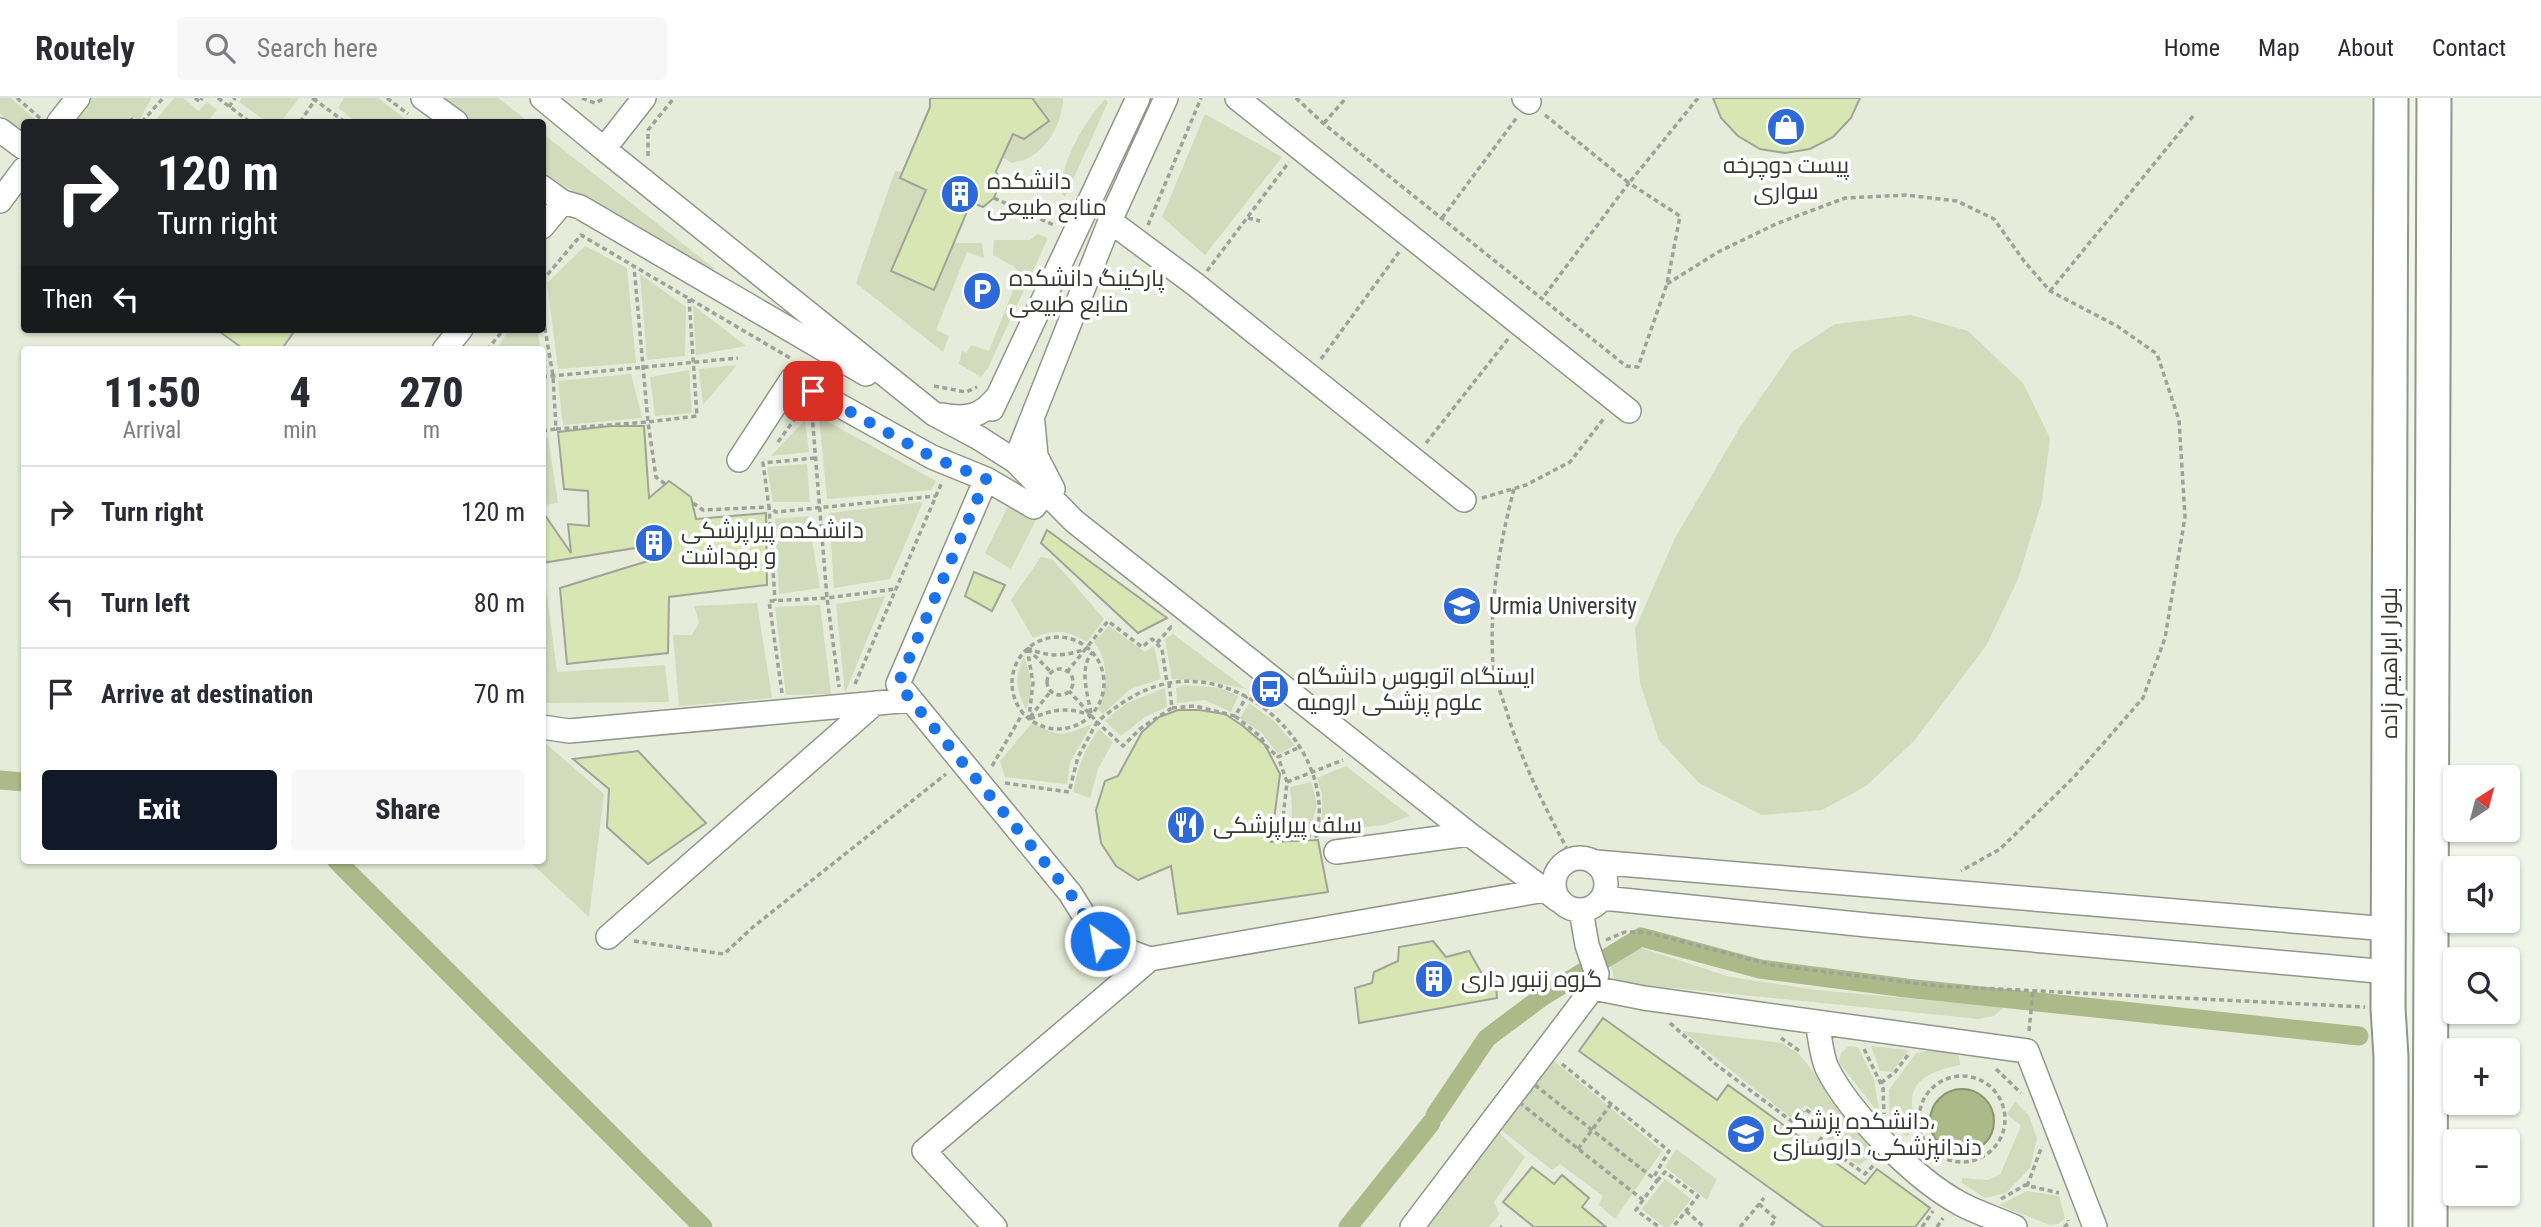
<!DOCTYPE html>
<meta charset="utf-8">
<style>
:root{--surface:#fff;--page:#f7f7f7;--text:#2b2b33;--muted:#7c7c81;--line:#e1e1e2;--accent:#111827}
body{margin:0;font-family:"Roboto Condensed",Cairo,sans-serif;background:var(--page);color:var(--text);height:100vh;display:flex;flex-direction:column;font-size:26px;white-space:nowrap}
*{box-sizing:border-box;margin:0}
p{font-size:23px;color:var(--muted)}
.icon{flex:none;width:38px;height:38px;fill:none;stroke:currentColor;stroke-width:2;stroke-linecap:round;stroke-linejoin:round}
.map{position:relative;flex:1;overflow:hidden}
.details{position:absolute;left:21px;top:248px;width:525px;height:518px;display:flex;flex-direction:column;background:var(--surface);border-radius:7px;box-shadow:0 2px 5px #0004}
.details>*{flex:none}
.top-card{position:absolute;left:21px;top:21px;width:525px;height:214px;border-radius:7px;box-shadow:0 2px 5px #0004;background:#202124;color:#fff;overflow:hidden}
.needle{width:46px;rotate:36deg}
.tools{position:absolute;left:2443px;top:667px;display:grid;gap:14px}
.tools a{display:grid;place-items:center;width:77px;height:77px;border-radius:7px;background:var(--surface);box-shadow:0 2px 5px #0004;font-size:35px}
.pin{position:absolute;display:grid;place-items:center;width:60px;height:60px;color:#fff;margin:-30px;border-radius:14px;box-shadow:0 4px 10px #0006}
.me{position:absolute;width:77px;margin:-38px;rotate:328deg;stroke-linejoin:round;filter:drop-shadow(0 0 5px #0008)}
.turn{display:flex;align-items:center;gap:24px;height:147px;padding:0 21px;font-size:32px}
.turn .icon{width:91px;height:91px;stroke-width:2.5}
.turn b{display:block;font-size:49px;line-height:60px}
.then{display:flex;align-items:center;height:66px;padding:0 21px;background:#0003;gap:14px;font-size:26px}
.eta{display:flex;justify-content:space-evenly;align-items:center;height:119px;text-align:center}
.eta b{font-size:42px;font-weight:800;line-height:49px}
.primary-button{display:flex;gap:14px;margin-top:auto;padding:14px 21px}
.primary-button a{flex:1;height:80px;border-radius:7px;background:var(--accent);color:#fff;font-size:28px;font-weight:800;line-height:80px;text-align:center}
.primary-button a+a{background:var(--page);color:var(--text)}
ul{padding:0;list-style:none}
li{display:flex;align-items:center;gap:21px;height:91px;padding:0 21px;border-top:2px solid var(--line)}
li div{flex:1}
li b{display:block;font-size:26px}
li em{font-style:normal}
header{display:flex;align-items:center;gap:42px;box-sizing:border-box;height:98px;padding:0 35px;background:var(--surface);border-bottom:2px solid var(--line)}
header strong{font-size:33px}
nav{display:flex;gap:38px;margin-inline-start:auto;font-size:24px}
.search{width:490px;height:63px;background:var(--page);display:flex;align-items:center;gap:18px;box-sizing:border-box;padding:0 24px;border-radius:7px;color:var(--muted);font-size:26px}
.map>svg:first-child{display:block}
.built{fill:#e6ecd9;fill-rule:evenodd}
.green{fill:#d2dbbc}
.water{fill:#abba88;stroke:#88936f;stroke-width:2}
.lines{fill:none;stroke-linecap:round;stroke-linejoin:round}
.canal{stroke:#abba88;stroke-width:19}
.building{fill:#d7e6b3;stroke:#a0a398;stroke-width:2}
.minor-casing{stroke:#91958a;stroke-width:26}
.highway-casing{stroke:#91958a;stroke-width:37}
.path{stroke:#9fa299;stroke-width:3.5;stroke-dasharray:5 3.5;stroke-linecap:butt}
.minor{stroke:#fff;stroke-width:23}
.highway{stroke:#fff;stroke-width:33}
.route{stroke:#1a73e8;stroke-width:12;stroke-dasharray:0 21.6}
.labels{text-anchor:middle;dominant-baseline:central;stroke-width:7;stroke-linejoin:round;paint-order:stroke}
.poi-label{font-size:23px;fill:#373934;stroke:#fff;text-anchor:start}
.street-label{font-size:23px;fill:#373934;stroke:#fff}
</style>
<header>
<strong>Routely</strong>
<div class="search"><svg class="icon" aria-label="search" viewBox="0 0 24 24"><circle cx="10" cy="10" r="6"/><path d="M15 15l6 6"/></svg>Search here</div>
<nav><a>Home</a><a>Map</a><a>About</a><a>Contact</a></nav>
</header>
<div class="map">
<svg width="2541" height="1129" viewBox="0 0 2541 1129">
<rect width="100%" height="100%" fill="#f1f5e9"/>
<path class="built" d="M0,0H2371L2388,874L2381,1129H0ZM24,24H542V231H24ZM24,252H542V763H24Z"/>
<path class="green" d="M0,0H11L38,24H24V35L0,16Z
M91,0H150L151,1L139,23L131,18L126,24H74Z
M174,0H183L199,13L207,4L217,12L207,24H154Z
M242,0H299L281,24H267L239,4Z
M344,0H378L409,24H356L338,10Z
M436,0H498L529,24H468Z
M1032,0H1063C1063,22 1049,50 1028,60C1024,63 1017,63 1012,65L1002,59L1013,36L1024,41L1048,23Z
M1105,1L1108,4L1065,99L1059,92C1068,53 1080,31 1105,1Z
M1205,16L1282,59L1205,157L1162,119Z
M542,35L715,171L706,173L543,75Z
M895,73L902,74L900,80L926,92L891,173L933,191L954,145H982L984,160L967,154L936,232L949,238L943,254L856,185Z
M1038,136L1048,140L988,270L981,279L959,266L962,253L967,255L971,247L989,253L1020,175L1013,168L993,157L994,142H1030Z
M585,148L627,170L636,265L558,271L547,185Z
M640,176L686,209L685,258L647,262Z
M693,207L746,248L696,257Z
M1911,217L1968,233L2023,285L2050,340L2042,403L2018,481L1986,548L1914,643L1866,688L1822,712L1762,717L1699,685L1659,642L1640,585L1635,531L1675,440L1739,331L1792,254L1835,226Z
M510,231H537L541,252H495Z
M737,267L703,307L699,271Z
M689,272L692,315L655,318L650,279Z
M631,276L642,320L563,327L558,283Z
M819,319L936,383L931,392L827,401Z
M805,322L809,354L771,358Z
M548,339L558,405L543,407V340Z
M807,366L810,404H773L767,369Z
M1011,402L1037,420L1011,471L985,455Z
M923,404L890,481L834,490L829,415Z
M808,418L820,490L779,496L775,421Z
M1041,459L1052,461L1104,521L1087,544C1068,532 1055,531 1033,540L1011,502Z
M543,482H545L557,574L665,567L669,604L545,605L542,603Z
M885,498L845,595L836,506Z
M757,505L772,600L679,608L673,537H692L699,524L694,508Z
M820,507L831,596L786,597L775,509Z
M1109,528L1145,554L1154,548L1161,581L1130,591L1103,616L1098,611C1107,590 1110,564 1094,544Z
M1173,536L1246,591L1208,583L1172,581L1165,541Z
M1024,559C1031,576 1035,594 1026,611C1016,593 1014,577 1024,559Z
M1185,587L1221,590L1238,598L1231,614L1205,602L1177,605L1176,590Z
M1165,590L1167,609L1145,619L1121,638L1105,623L1125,606Z
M1249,605L1274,623L1295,647L1278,656L1262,635L1240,620Z
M1032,625C1063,640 1061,638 1092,626L1070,664L1067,686L1005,679L1000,663Z
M1099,631L1113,644L1098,671L1090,700L1073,694C1078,670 1084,651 1099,631Z
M543,643L604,696L589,819L529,763H542Z
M1346,668L1410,718L1384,727L1322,733V696L1317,680Z
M1311,684L1317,706L1310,732L1291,737L1292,709L1290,689Z
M1638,849L1730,879L1817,892L2004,909L1994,918L1979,921L1615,884L1610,863L1619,851Z
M1682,933L1782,945L1799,956L1878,1054L1859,1067L1826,1046L1833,1027L1806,1007L1791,1020Z
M1849,948L1858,949L1874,982L1880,1017L1839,964L1841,955Z
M1871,948L1908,952L1892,974L1880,973Z
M1940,950L1959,958L1960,967C1926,974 1902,985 1916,1024L1907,1039L1890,1024L1889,992L1916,955Z
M1553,962L1662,1053L1615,1121L1599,1107L1603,1098L1560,1066L1552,1072L1501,1032Z
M2015,1003L2029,1018L2037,1041L2030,1070L2006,1095L1985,1100L1962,1085V1080L1988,1082L2000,1077L2021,1028L2007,1016Z
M1498,1034L1525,1059L1494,1104L1499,1116L1489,1129H1429Z
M1676,1051L1717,1081L1707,1102L1665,1069Z
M1665,1081L1691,1101L1669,1129H1664L1642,1111Z
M2027,1093L2059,1098L2065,1120L2058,1126L2050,1127L1999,1107Z"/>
<path class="water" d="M1930 1023a32 32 0 1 1 64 0a32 32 0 1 1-64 0Z"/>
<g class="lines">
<path class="canal" d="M0,682L24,684
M337,763L703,1129
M1435,1017L1487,940L1542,899L1641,839L1760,871L1906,890L2359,938
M1348,1129L1431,1025"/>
</g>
<path class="building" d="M930,0H1032L1049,23L1024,41L1013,36L996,73L1000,84L994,100L983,109L971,104L934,192L891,173L926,92L900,80L930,9Z
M1713,0H1860L1851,20L1833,39L1810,51L1785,55L1760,51L1738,38L1721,20Z
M216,231H296L281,252H245Z
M610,328H644L649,400L669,383L691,399L696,421L766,415L767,487L669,499L668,555L567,566L560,490L651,462L648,448L542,465V413L571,455L568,426L589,428L588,393L564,391L558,334Z
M1047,432L1167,520L1138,535L1041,445Z
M974,474L1005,487L992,513L965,498Z
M1178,612H1199L1225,616L1243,628L1265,647L1280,676L1271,744L1318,742L1328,794L1178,816L1171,768L1138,782L1116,768L1101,745L1096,712L1105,683L1118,678L1142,634L1159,619Z
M638,653L706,725L648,766L607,729L609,691L573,661Z
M1433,843L1446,859L1469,853L1482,876L1495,874L1497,900L1359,925L1355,890L1372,885L1374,874L1398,863L1399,849Z
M1603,920L1717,1002L1728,987L1865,1086L1877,1071L1930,1110L1915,1129H1824L1579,953Z
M1532,1069L1554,1086L1562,1077L1589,1100L1582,1109L1606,1129H1534L1503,1104Z"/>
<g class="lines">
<defs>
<path id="minor" d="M423,0L456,24
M542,0L604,51L644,0
M1237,0L1629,313
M1524,0L1529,4
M59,24L78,0
M0,32L24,50
M604,51L934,316L979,340L1015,363L1074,423L1469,736L1558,802
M542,89L563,104L580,109L866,276
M0,103L24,71
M1110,123L1196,187L1464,402
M542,129L563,104
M444,252L461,231
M992,311L1138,0
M942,317C968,322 982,318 998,298
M1033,325L1036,358L1053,391
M739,362L792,281L932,359L986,381L1034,409L1045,395
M1015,363L1110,123L1166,0
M986,381L898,586L1070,795L1100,843L1150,861L1545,792
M542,629L569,633L911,602
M1336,754L1469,736
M1554 786a26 26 0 1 1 52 0a26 26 0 1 1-52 0Z
M1596,764L2388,831
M1603,800L1867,827L2388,874
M608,839L875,605
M1593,890L1644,900L2027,953L2095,1129
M1817,924C1820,938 1821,957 1827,970C1850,1016 1916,1082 1961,1106C1978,1115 1997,1121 2015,1129
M995,1129L924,1053L1150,861
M1412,1129L1593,890L1597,876L1587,847L1581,812"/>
<path id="highway" d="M2391,1129V959L2388,910L2391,0
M2430,1129L2434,0"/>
</defs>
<use href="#minor" class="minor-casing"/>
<use href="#highway" class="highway-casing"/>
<path class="path" d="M17,0L41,21
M195,0L200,4L202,0
M218,0L250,24
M316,0L315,2L345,24
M387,0L408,16
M582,0L595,5L605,0
M1296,0L1324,26L1626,268L1638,269L1667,186L1680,118L1629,85L1541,202
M229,9L235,0
M1545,17L1629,85L1698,0
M129,24L132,21L136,24
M142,24L163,0
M300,24L315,2L312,0
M1324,25L1346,0
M648,58V32L674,0
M994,100L1056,128
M1248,120L1260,123
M1442,120L1518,18
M1148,127L1201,0
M1207,173L1289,64
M542,183L581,137L790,260
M1667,186L1718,154L1776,126L1845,100L1906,97L1957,103L1994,121L2024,163L2050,193L2117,228L2157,256L2179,322L2185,419L2165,540L2143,600L2073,680L2000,751L1961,773
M2050,193L2194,17
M542,213L553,278L556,331L648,324L634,168
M487,252L504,231
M1321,261L1399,154
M542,279L738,260
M934,288L966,294L977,289
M812,316L827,500L896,491
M542,333L556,331
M778,344L799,315L808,314
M1426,345L1508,241
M815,360L763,365L769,409L776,414L936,398
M665,386L656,379L648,324L697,318L689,201
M1514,391C1499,448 1489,508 1493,567C1494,580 1501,595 1505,608C1521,663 1545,710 1572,760
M1482,400L1526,387L1570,364L1605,319
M693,405L703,412L769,409L775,503
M1012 585a46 46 0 1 1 92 0a46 46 0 1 1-92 0Z
M1157,545L1171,529L1174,531
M1027,550L1033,585L1029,620
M1027,550C1048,559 1064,559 1085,551
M1028,551L1051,574
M1047 584a13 13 0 1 1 26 0a13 13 0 1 1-26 0Z
M1067,574L1108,523L1142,549L1152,541L1162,551L1167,585
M1169,585L1172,610L1141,630L1123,648L1097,624C1115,609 1134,595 1157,588C1231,565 1313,630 1319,705C1320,716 1318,727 1317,738L1281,739L1287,684L1343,662
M855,586L942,384
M782,595L769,503L827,500L839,589
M1172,610L1195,608L1235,618L1247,598
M1091,615C1088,597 1078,569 1093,554
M1235,618L1261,639L1265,647L1278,659
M1030,619L1051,593
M1030,621C1051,612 1067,608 1089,617
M992,668L1023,615
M1287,684L1278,659L1300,649
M1005,685L1069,694L1078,659L1097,624L1069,593
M1606,842L1625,834H1645L1772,867L1938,888L2365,909
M634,843L724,856L753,829L946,676
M1670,925L1718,968L1794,1025L1805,1011L1830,1029L1819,1043L1865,1076L1876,1065
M2029,933L2033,893
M1781,940L1801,954
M1864,951L1883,990L1884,1016
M1562,966L1669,1053L1653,1080
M1996,971L2021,995
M1919 1021a43 43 0 1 1 86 0a43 43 0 1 1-86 0Z
M1881,985L1895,974L1908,957
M1535,987L1657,1083L1643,1102L1520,1005Z
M1578,1051L1611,1006
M1657,1083L1665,1074L1698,1098L1673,1129
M2027,1088L2042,1048
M2001,1101L2025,1087L2059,1095
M1643,1102L1636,1112L1659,1129
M1759,1106L1776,1121L1770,1129
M1686,1113L1704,1129
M1500,1129H1502
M1740,1129L1764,1100
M1922,1129L1933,1113
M1937,1129L1943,1120
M2064,1129L2069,1125L2068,1122"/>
<use href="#minor" class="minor"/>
<use href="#highway" class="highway"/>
</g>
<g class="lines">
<path class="route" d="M813,293L932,359L986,381L898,586L1070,795L1100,843"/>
</g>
<defs>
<symbol id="shop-disc" viewBox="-11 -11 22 22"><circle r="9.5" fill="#2d6ad8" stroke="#fff"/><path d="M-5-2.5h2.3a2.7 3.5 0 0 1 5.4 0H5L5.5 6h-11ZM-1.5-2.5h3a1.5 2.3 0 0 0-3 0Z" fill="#fff"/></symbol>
<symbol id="building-disc" viewBox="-11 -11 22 22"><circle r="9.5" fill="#2d6ad8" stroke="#fff"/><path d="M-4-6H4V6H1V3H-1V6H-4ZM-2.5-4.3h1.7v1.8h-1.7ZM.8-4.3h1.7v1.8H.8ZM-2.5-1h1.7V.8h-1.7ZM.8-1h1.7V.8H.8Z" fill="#fff"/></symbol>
<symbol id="parking-disc" viewBox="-11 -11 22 22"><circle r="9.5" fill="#2d6ad8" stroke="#fff"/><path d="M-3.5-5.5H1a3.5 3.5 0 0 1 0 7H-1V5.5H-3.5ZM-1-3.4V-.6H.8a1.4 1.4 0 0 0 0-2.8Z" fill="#fff"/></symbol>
<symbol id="university-disc" viewBox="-11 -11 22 22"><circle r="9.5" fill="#2d6ad8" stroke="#fff"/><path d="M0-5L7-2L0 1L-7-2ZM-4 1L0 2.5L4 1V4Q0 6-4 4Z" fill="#fff"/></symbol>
<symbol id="bus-disc" viewBox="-11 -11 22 22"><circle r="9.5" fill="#2d6ad8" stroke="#fff"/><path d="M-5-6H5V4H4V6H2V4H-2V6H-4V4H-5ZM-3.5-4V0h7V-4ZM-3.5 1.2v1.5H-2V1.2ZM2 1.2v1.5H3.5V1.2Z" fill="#fff"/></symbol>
<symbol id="restaurant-disc" viewBox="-11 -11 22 22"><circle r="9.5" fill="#2d6ad8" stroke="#fff"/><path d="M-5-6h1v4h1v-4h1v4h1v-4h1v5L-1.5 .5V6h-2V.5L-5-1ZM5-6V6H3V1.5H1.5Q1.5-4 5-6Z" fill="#fff"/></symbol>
</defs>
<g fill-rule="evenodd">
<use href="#shop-disc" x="1764" y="7" width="44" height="44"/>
<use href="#building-disc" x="938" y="74" width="44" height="44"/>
<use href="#parking-disc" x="960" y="171" width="44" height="44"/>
<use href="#building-disc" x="632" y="423" width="44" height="44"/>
<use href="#university-disc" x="1440" y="486" width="44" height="44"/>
<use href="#bus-disc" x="1248" y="569" width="44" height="44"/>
<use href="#restaurant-disc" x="1164" y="705" width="44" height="44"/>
<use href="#building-disc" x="1412" y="859" width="44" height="44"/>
<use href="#university-disc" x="1724" y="1014" width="44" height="44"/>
</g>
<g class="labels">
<g class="poi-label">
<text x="1786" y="67" text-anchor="middle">پیست دوچرخه<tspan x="1786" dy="26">سواری</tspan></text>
<text x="987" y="83">دانشکده<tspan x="987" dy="26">منابع طبیعی</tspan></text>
<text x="1009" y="180">پارکینگ دانشکده<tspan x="1009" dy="26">منابع طبیعی</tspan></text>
<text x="681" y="432">دانشکده پیراپزشکی<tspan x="681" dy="26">و بهداشت</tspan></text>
<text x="1489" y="508">Urmia University</text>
<text x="1297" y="578">ایستگاه اتوبوس دانشگاه<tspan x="1297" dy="26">علوم پزشکی ارومیه</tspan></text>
<text x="1213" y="727">سلف پیراپزشکی</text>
<text x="1461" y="881">گروه زنبور داری</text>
<text x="1773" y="1023">دانشکده پزشکی،<tspan x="1773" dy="26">دندانپزشکی، داروسازی</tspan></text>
</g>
<g class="street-label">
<text transform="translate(2389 565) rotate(-90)">بلوار ابراهیم زاده</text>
</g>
</g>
</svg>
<div class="tools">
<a><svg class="needle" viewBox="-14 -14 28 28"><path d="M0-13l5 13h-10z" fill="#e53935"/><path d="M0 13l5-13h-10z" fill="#7c7c81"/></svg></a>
<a><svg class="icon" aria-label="sound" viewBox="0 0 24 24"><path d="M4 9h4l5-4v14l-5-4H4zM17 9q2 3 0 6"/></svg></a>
<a><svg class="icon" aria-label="search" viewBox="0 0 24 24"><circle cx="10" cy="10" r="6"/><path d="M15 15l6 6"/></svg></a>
<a>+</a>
<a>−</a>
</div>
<div class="pin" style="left:813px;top:293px;background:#d93025"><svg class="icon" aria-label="arrive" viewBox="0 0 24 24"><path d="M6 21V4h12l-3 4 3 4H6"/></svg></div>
<svg class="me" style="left:1100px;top:843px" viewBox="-20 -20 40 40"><circle r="17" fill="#1a73e8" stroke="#fff" stroke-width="3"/><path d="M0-11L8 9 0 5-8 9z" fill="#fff"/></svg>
<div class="top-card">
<div class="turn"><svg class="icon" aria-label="right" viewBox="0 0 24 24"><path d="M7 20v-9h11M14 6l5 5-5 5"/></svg><div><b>120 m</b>Turn right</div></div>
<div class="then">Then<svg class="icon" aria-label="left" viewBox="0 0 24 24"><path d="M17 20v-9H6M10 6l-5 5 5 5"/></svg></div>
</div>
<section class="details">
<div class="eta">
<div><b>11:50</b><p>Arrival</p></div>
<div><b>4</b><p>min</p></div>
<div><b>270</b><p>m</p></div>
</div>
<ul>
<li><svg class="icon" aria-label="right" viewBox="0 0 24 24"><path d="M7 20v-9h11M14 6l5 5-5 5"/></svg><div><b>Turn right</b></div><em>120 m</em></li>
<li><svg class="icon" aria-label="left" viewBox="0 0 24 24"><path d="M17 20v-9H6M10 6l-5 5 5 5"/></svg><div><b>Turn left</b></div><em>80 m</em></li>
<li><svg class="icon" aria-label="arrive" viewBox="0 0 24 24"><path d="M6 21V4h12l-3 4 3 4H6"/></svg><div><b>Arrive at destination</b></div><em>70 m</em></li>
</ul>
<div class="primary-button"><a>Exit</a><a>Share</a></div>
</section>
</div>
